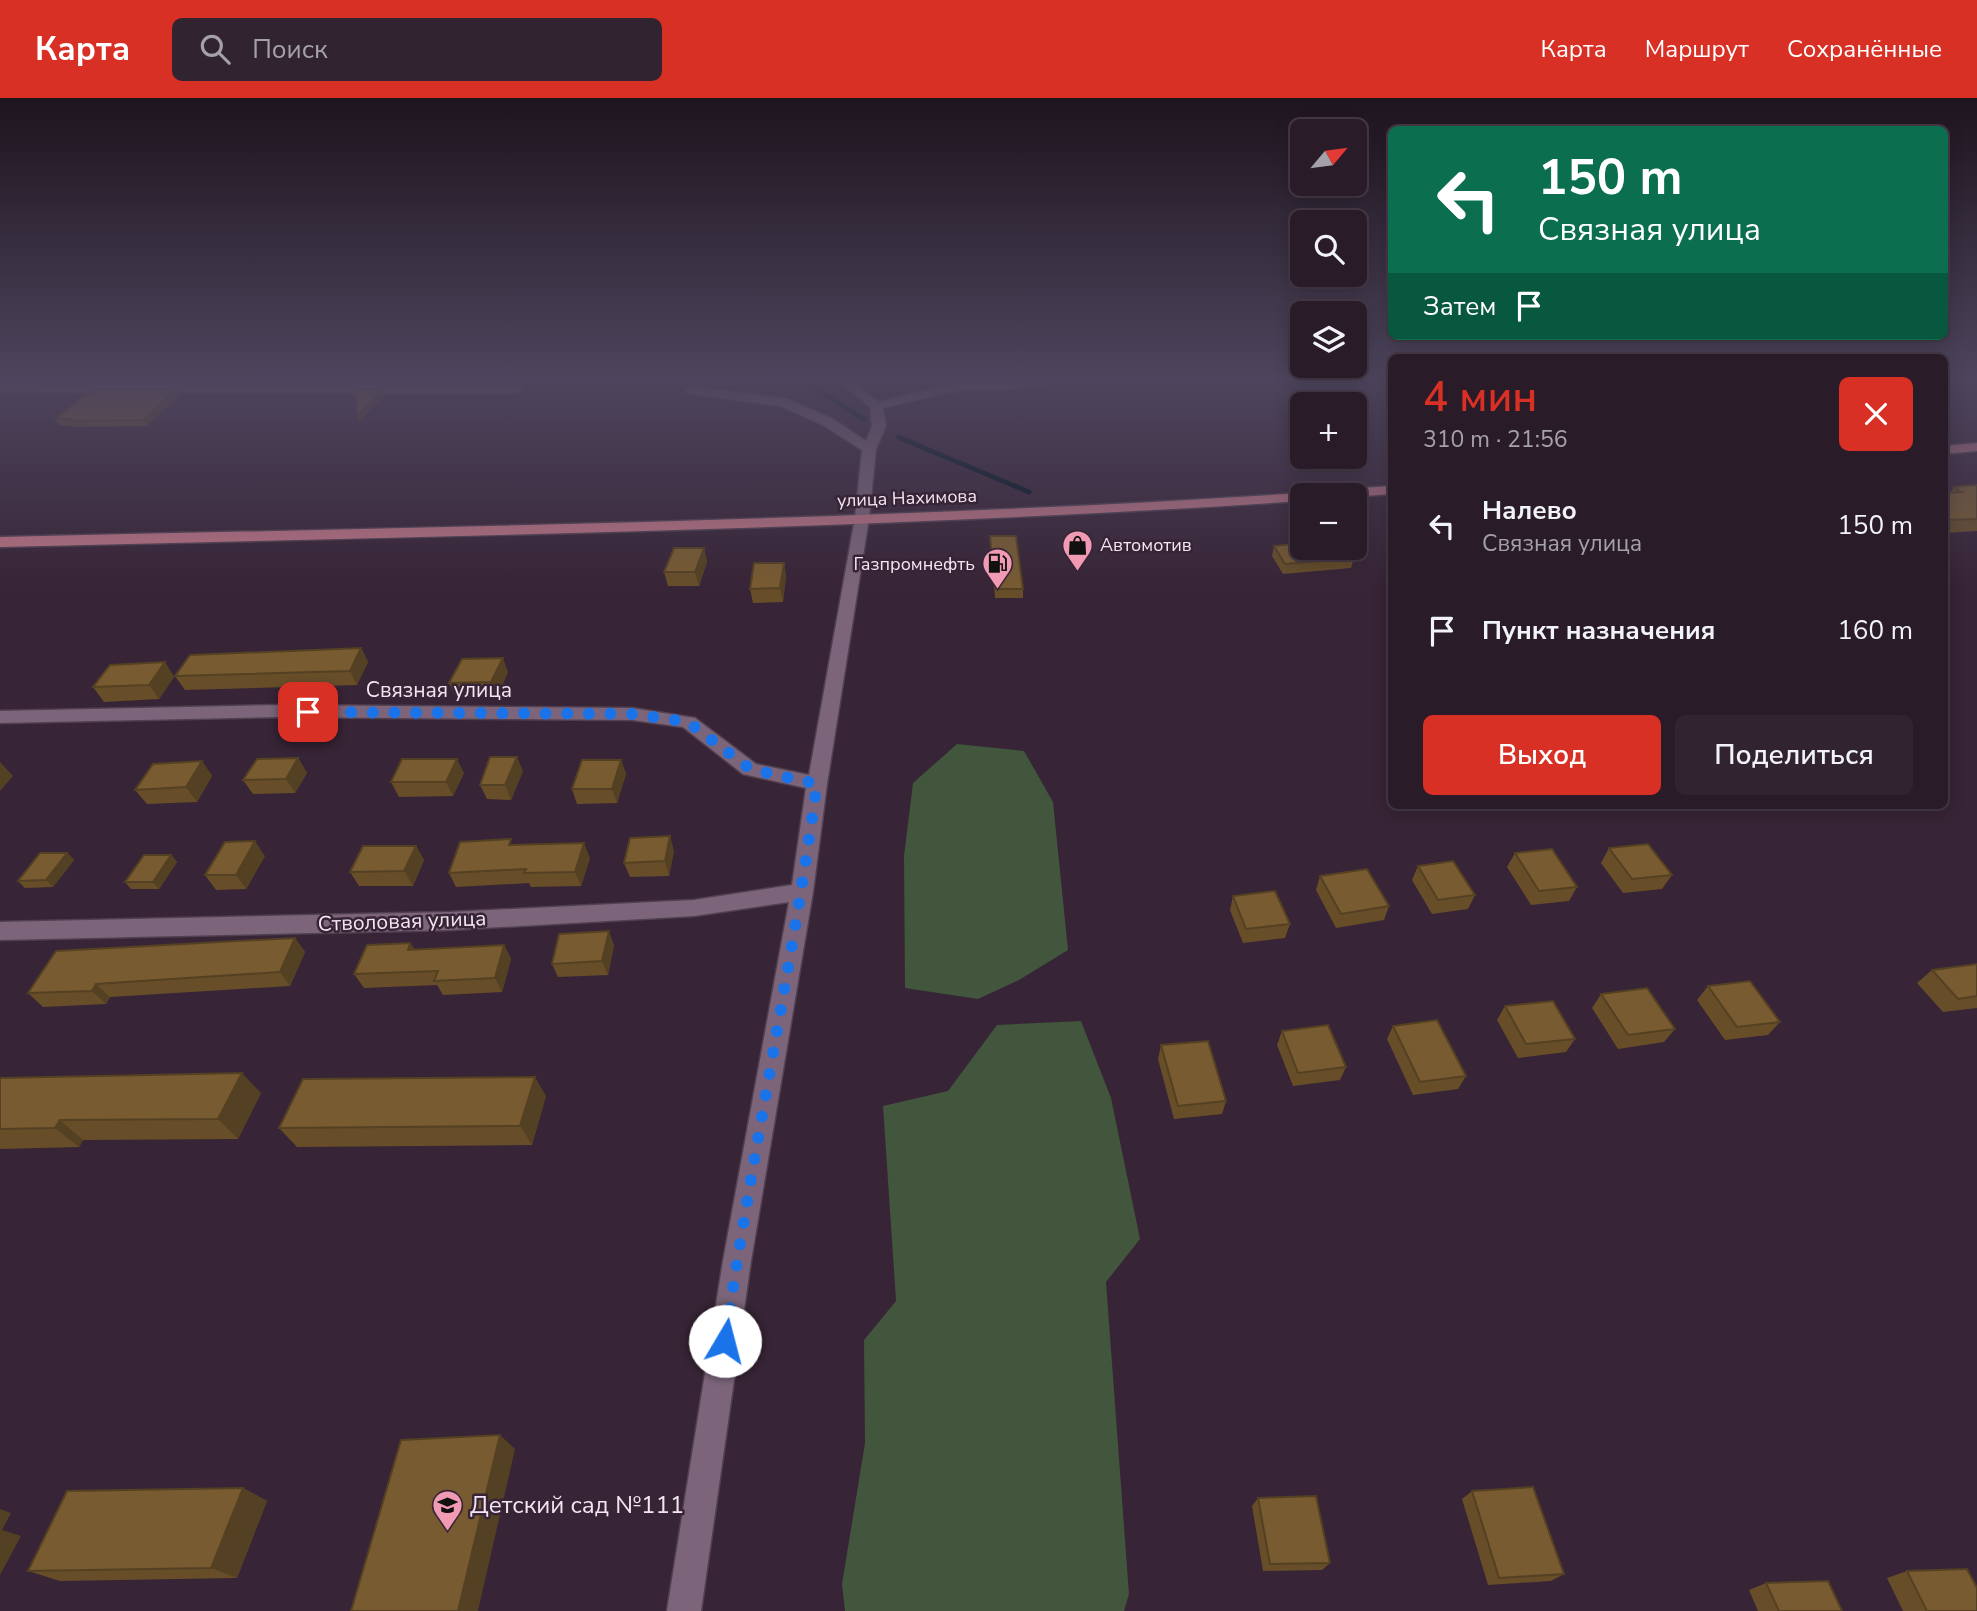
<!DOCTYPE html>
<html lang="ru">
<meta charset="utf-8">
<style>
:root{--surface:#291b28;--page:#312430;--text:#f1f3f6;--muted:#a5a1a8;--line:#453945;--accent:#d93025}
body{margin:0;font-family:"Nunito Sans",sans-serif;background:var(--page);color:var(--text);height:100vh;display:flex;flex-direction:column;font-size:26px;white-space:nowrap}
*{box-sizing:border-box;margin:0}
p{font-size:23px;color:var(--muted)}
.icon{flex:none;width:38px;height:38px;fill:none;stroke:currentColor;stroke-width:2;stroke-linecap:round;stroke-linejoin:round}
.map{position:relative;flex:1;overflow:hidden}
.details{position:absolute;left:1388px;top:256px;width:560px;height:455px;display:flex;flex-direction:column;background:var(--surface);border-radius:10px;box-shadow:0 4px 18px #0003,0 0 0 2px var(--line)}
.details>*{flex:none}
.guide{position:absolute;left:1388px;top:28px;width:560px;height:214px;border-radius:10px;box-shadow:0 4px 18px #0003,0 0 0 2px var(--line);background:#0b6e4f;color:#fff;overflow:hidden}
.needle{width:46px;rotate:61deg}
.controls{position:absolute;left:1290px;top:21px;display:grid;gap:14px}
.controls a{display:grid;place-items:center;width:77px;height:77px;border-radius:10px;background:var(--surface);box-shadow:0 4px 18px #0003,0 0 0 2px var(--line);font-size:35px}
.pin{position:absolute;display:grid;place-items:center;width:60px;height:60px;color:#fff;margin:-30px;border-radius:14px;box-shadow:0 4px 10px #0006}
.me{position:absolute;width:77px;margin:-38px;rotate:8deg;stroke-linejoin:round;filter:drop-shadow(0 0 5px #0008)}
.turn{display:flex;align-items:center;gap:24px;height:147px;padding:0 35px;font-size:32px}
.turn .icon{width:91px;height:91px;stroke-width:2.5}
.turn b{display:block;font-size:49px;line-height:60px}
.then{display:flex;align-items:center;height:66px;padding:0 35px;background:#0003;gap:14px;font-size:26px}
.round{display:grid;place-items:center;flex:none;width:74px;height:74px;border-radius:10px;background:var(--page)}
.summary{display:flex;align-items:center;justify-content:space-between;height:119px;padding:0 35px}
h1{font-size:42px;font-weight:600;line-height:52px;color:var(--accent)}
.button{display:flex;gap:14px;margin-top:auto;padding:14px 35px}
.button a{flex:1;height:80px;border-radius:10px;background:var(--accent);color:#fff;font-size:28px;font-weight:600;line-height:80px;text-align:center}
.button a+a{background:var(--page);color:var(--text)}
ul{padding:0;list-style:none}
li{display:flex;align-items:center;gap:21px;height:105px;padding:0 35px}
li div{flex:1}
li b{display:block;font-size:26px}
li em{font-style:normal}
header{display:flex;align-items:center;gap:42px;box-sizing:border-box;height:98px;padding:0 35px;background:var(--accent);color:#fff}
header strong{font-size:33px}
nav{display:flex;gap:38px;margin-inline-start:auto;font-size:24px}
.search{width:490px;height:63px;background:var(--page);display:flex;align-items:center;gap:18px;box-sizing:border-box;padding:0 24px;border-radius:10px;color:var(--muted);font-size:26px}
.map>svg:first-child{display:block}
.green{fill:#41563c}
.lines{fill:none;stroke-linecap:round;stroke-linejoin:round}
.stream{stroke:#001321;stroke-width:5}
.minor-casing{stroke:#514050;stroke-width:3}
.major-casing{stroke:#514050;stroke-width:3}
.minor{fill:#7c657a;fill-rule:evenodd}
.major{fill:#ba7383;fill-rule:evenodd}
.wall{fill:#674e29}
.shaded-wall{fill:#544022}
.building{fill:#785b30;stroke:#544022;stroke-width:2}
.route{stroke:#1a73e8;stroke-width:12;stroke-dasharray:0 21.6}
.labels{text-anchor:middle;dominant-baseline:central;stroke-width:5;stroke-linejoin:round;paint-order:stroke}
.far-street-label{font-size:18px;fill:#f3e6f1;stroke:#372436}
.far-poi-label{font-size:18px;fill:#f3e6f1;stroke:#372436;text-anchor:start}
.street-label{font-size:21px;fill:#f3e6f1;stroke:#372436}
.near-poi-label{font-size:24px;fill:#f3e6f1;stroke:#372436;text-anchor:start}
</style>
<header>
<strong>Карта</strong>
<div class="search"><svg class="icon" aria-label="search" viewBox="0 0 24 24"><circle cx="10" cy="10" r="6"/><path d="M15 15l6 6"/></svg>Поиск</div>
<nav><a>Карта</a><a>Маршрут</a><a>Сохранённые</a></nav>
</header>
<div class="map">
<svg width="1977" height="1513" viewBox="0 0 1977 1513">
<rect width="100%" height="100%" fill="#372436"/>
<path class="green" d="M957,646L1024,653L1053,704L1068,852L1019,882L978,901L905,890L904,758L913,685Z
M1081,923L1111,1000L1140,1141L1106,1184L1129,1496L1124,1513H845L842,1486L865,1345L864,1242L896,1203L883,1008L948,993L997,927Z"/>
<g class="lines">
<path class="stream" d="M800,280L864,321
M898,339L1029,394"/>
<defs>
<path id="minor" d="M834,280H848L878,304L959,284L1063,280L1057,284L1003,292H959L883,310L886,328L876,351L869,420L827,686L813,794L751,1163L701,1513H667L723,1163L789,804L694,818L450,832L0,842V824L450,814L694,802L792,787L806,690L743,676L683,629L632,622L281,619L0,625V613L281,607L632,610L695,620L756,666L809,677L855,420L862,352L823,327L780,308L690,296L684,292L690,288L788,301L833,321L866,343L872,328L870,309Z
M0,286L516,287L522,291L516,295L0,294Z"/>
<path id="major" d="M1977,345V353L1944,356V348Z
M1391,388V396L1354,399L1312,397L1319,393Z
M1302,395L1308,397H1302V403C869,432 434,438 0,449V439C434,429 869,423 1302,395Z"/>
</defs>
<use href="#minor" class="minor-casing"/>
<use href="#major" class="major-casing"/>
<use href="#minor" class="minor"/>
<use href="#major" class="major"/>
</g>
<path class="wall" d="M112,280H198L194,284H114Z
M357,280H402L398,284H359Z
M176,291L180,297L147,328L73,329L72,328L59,327L55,321Z
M1977,387V433L1944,435V395H1950L1954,389Z
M990,438L1023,491V500H995Z
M1274,448L1354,460L1351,470L1283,476L1272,458Z
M704,450L707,464L699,488H668L664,474Z
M784,465L786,478L783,504L753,505L750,491Z
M361,550L368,564L357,587L185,592L175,578Z
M165,564L174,579L159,601L104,604L93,589Z
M508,574L497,599H456L449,585Z
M298,660L307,675L295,695L253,696L243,682Z
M621,662L626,676L617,705L577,706L572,691Z
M202,663L212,678L197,704L147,706L135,692Z
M523,673L511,702L487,701L480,687Z
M464,675L453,698L399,699L391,684Z
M514,747L590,760L581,788L531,789L529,785L456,789L449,775Z
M416,748L424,762L413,788H359L350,774Z
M1609,750L1672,777L1662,791L1623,795L1601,765Z
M674,753L669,778L630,779L624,765Z
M67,755L74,762L53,789L25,790L18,783Z
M1515,755L1577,789L1569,803L1531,807L1507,769Z
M171,757L177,764L159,791H131L125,784Z
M265,758L246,791L216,792L205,777Z
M1418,768L1475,797L1468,811L1432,816L1412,782Z
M1320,778L1389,808L1384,822L1336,830L1316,792Z
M1233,798L1290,826L1285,840L1243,845L1230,812Z
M295,840L305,854L290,888L110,899L106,906L43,909L28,895Z
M410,845L415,852L504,847L511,861L502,894L443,897L437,887L364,890L354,876Z
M614,847L608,877L558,879L552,866Z
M1977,866V910L1943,914L1917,885L1932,872Z
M1708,888L1780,924L1768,937L1725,942L1697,902Z
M1601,896L1675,931L1664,944L1618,951L1592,910Z
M1505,908L1575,941L1566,954L1518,960L1497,922Z
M1393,928L1466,978L1458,991L1413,997L1387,941Z
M1282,933L1346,969L1340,982L1293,988L1277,947Z
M1161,947L1226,1003L1222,1016L1174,1021L1158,961Z
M0,980L261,995L238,1041L83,1042L79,1049L0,1051Z
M546,998L532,1047L297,1049L279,1030Z
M243,1390L267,1403L237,1480L60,1483L28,1473Z
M1472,1393L1564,1476L1551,1483L1488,1487L1462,1401Z
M1258,1400L1330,1465L1322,1472L1263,1473L1252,1408Z
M1907,1473L1977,1513H1903L1887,1480Z
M1766,1485L1842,1513H1758L1749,1492Z"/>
<path class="shaded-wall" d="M176,291L180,297L147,328L143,322Z
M382,291L385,297L359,324L357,318Z
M704,450L707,464L699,488L695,474Z
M784,465L786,478L783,504L780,490Z
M361,550L368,564L357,587L350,573Z
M503,560L508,574L497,599L491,584Z
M165,564L174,579L159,601L149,587Z
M517,659L523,673L511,702L505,687Z
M298,660L307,675L295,695L286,681Z
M457,661L464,675L453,698L446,684Z
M621,662L626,676L617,705L612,691Z
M202,663L212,678L197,704L186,689Z
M0,664L13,678L0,693Z
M670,738L674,753L669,778L665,763Z
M255,743L265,758L246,791L236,777Z
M584,745L590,760L581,788L575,774Z
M416,748L424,762L413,788L404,773Z
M67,755L74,762L53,789L46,782Z
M171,757L177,764L159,791L153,784Z
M609,833L614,847L608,877L602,863Z
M295,840L305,854L290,888L280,874Z
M410,845L419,859L408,852Z
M504,847L511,861L502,894L495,880Z
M96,886L110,899L106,906L92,893Z
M242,975L261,995L238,1041L218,1021Z
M535,979L546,998L532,1047L520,1028Z
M60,1022L83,1042L79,1049L55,1030Z
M500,1337L515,1351L478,1513H458Z
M243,1390L267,1403L237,1480L211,1470Z
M0,1411L11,1415L2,1432L21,1438L0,1477Z"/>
<path class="building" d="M94,291H176L143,322L69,323L71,321H55Z
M356,291H382L357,318Z
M1977,387V421L1944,422V395L1962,394L1954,389Z
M990,438H1016L1023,491H995Z
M1302,445V450H1348L1354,460L1285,466L1274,448Z
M674,450H704L695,474H664Z
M754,465H784L780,490L750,491Z
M361,550L350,573L175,578L190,557Z
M503,560L491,584L449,585L462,561Z
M165,564L149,587L93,589L110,567Z
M490,659H517L505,687H480Z
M298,660L286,681L243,682L257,661Z
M402,661H457L446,684H391Z
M582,662H621L612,691H572Z
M202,663L186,689L135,692L153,666Z
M670,738L665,763L624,765L630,740Z
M511,741L509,747L584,745L575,774L524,775L526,771L449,775L460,744Z
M255,743L236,777H205L225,744Z
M1648,746L1672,777L1632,781L1609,750Z
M363,748H416L404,773L350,774Z
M1552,751L1577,789L1539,793L1515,755Z
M40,755H67L46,782L18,783Z
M144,757H171L153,784H125Z
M1453,763L1475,797L1438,802L1418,768Z
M1367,771L1389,808L1341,816L1320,778Z
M1275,793L1290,826L1246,831L1233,798Z
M609,833L602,863L552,866L559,836Z
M295,840L280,874L96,886L92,893L28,895L56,853Z
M410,845L408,852L504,847L495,880L434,883L438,873L354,876L367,847Z
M1977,866V898L1958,901L1932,872Z
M1750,883L1780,924L1737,929L1708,888Z
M1647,890L1675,931L1628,937L1601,896Z
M1553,903L1575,941L1526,946L1505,908Z
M1437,922L1466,978L1420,984L1393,928Z
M1328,927L1346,969L1298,975L1282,933Z
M1208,943L1226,1003L1178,1008L1161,947Z
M242,975L218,1021L60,1022L55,1030L0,1031V980Z
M535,979L520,1028L279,1030L303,981Z
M500,1337L458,1513H351L401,1342Z
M1533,1389L1564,1476L1499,1480L1472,1393Z
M243,1390L211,1470L28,1473L67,1393Z
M1316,1398L1330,1465L1270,1466L1258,1400Z
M1967,1471L1977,1490V1513H1927L1907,1473Z
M1828,1483L1842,1513H1779L1766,1485Z"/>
<linearGradient id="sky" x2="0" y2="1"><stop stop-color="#1e141e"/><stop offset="0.57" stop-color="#4d455d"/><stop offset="1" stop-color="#4d455d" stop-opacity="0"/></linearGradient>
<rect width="1977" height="492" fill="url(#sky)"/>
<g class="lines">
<path class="route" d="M308,614L632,616L688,624L750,671L817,686C791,873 752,1057 725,1243"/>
</g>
<defs>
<symbol id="shop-pin" viewBox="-11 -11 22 30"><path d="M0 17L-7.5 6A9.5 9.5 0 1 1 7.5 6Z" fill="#f19ab3" stroke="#372436"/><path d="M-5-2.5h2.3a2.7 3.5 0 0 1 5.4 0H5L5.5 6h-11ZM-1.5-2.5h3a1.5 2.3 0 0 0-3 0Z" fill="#111"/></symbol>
<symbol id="fuel-pin" viewBox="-11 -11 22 30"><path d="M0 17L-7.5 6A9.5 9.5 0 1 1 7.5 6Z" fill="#f19ab3" stroke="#372436"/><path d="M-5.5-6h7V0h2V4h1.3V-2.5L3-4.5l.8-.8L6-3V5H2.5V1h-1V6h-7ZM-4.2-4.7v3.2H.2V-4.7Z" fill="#111"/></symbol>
<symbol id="school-pin" viewBox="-11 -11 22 30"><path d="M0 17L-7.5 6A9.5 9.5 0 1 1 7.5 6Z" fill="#f19ab3" stroke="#372436"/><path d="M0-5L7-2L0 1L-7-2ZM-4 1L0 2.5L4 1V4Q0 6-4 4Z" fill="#111"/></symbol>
</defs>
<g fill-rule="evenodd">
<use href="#shop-pin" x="1060" y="430" width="35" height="47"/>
<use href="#fuel-pin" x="980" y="448" width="35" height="47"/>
<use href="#school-pin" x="430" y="1390" width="35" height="47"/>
</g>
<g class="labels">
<g class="far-street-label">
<text transform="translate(907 400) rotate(-2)">улица Нахимова</text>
</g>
<g class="far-poi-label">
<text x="1100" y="447">Автомотив</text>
<text x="975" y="466" text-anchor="end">Газпромнефть</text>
</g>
<g class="street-label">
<text x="439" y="592">Связная улица</text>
<text transform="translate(402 823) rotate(-2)">Стволовая улица</text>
</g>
<g class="near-poi-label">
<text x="470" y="1407">Детский сад №111</text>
</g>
</g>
</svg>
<div class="controls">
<a><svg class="needle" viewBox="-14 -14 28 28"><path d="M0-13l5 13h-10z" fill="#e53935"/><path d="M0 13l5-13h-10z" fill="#a5a1a8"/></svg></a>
<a><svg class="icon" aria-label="search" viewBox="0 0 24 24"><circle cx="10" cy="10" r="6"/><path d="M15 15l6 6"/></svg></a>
<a><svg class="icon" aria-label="layers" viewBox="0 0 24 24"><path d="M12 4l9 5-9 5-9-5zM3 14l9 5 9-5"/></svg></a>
<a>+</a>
<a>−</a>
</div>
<div class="pin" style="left:308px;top:614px;background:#d93025"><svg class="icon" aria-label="arrive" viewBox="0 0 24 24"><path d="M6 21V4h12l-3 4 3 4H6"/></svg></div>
<svg class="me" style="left:725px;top:1243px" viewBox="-20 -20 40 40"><circle r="19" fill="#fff"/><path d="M0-13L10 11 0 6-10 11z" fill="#1a73e8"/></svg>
<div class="guide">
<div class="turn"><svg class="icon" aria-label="left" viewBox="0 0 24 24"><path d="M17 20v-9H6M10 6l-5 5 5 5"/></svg><div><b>150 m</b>Связная улица</div></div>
<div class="then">Затем<svg class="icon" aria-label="arrive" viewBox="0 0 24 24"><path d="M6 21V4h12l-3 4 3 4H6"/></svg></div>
</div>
<section class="details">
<div class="summary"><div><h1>4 мин</h1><p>310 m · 21:56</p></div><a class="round" style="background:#d93025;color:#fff"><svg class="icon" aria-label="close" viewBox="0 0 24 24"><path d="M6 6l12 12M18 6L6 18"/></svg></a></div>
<ul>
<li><svg class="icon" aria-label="left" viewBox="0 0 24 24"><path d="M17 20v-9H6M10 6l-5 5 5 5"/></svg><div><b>Налево</b><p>Связная улица</p></div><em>150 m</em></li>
<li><svg class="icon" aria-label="arrive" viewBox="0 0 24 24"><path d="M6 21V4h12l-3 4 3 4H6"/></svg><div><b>Пункт назначения</b></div><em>160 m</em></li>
</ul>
<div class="button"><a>Выход</a><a>Поделиться</a></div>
</section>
</div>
